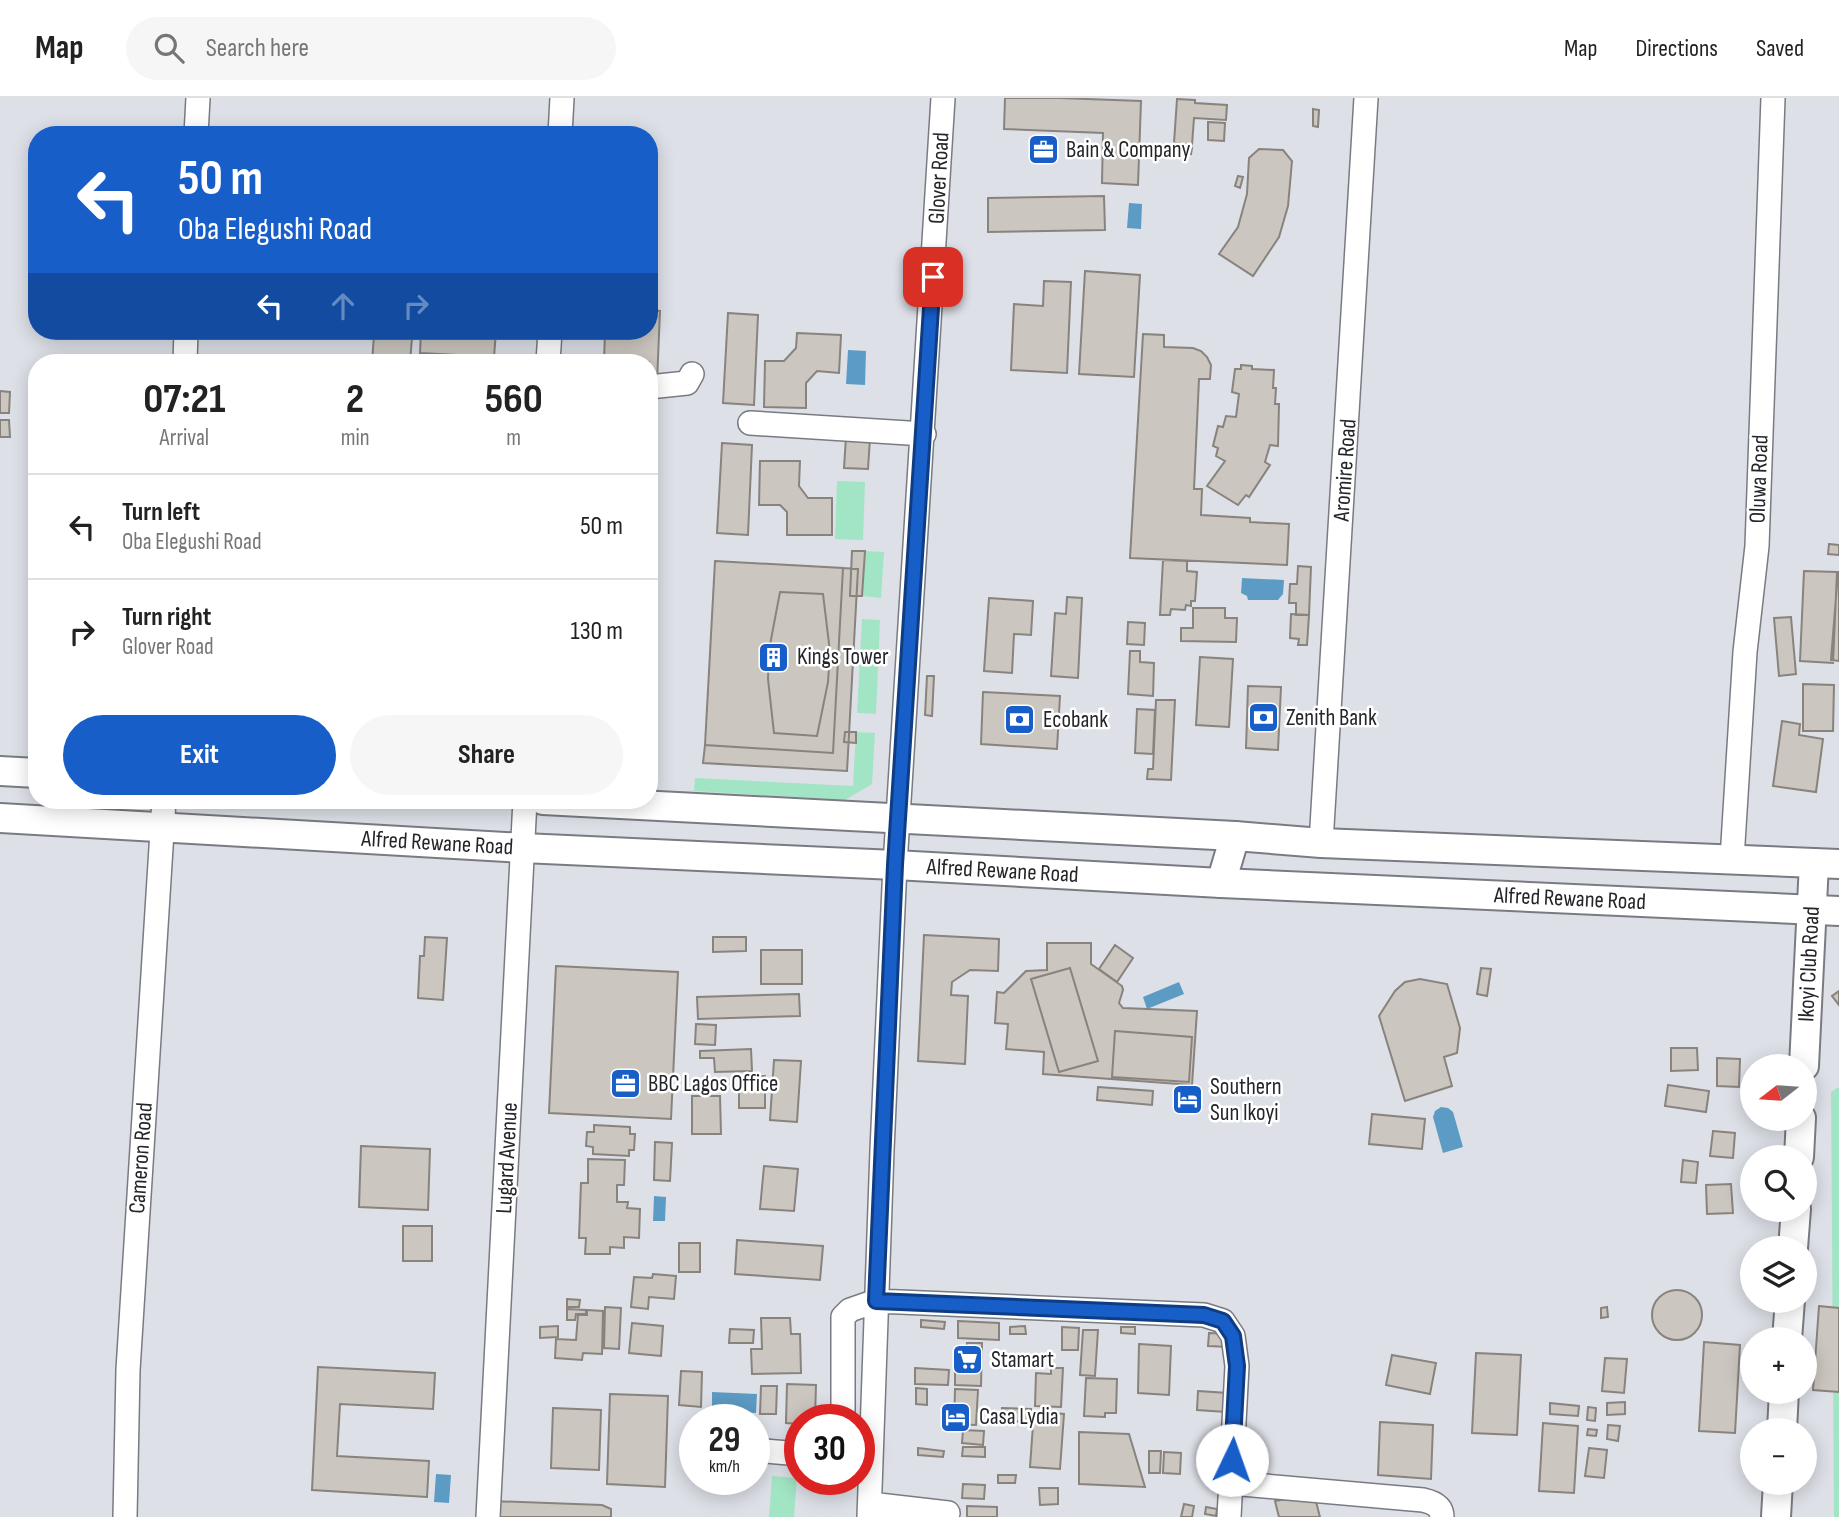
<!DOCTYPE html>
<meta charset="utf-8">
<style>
:root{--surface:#fff;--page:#f6f6f6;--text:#222;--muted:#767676;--line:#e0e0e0;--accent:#175ec9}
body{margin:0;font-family:"Sofia Sans Condensed",sans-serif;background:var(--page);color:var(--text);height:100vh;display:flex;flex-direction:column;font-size:26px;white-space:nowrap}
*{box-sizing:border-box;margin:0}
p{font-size:23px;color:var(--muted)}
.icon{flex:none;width:38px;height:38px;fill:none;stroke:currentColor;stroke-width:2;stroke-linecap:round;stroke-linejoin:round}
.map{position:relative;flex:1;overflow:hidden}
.panel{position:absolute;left:28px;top:256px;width:630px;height:455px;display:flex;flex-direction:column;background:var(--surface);border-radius:28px;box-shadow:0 4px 18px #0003}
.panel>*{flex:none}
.guide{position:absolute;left:28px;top:28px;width:630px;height:214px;border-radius:28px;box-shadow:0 4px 18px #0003;background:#175ec9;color:#fff;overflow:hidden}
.needle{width:46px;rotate:253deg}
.tools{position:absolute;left:1740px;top:956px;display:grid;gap:14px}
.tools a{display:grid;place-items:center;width:77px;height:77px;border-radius:50%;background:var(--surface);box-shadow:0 4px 18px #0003;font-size:35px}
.speed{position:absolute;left:679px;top:1306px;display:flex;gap:14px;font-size:35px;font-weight:700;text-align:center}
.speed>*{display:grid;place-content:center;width:91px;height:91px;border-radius:50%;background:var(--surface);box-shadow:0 4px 18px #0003;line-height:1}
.speed small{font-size:18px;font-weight:400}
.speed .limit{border:10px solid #d22;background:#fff;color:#111}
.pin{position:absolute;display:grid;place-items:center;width:60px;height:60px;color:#fff;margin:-30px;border-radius:14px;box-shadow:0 4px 10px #0006}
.me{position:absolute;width:77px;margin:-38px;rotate:3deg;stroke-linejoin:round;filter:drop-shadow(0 0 5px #0008)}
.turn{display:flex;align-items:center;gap:24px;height:147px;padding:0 35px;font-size:32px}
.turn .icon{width:91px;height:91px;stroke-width:2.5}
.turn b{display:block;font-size:49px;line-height:60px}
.lanes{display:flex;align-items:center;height:66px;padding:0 35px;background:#0003;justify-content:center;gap:35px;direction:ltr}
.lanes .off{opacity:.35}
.eta{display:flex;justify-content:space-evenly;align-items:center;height:119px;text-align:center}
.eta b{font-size:42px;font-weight:700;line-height:49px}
.button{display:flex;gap:14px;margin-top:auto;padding:14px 35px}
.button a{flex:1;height:80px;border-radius:42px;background:var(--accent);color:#fff;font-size:28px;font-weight:700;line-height:80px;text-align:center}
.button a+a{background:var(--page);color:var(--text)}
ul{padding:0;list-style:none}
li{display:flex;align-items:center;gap:21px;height:105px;padding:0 35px;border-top:2px solid var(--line)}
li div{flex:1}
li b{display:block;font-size:26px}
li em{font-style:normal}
header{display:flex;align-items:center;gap:42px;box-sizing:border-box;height:98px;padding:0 35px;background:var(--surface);border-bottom:2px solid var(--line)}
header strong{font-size:33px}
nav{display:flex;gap:38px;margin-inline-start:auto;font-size:24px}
.search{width:490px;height:63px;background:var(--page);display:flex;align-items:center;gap:18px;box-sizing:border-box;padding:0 24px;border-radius:38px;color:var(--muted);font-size:26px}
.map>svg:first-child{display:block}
.green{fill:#a1e5c4}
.water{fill:#5c9bc3}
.building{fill:#cbc6bf;stroke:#88837d;stroke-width:2}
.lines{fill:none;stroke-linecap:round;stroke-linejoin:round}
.minor-casing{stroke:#797b82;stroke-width:26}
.major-casing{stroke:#797b82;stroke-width:32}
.minor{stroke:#fff;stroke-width:23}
.major{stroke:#fff;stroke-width:28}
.route-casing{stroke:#0f3d83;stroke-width:18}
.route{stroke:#175ec9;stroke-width:12}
.labels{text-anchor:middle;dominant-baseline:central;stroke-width:5;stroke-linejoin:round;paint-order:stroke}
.poi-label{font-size:23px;fill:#242528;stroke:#fff;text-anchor:start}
.street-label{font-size:23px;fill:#242528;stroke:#fff}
</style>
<header>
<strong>Map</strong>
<div class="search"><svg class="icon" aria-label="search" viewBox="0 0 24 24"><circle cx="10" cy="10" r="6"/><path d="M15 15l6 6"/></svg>Search here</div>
<nav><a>Map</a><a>Directions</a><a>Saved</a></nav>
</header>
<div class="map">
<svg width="1839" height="1419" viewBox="0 0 1839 1419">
<rect width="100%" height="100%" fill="#dee0e8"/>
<path class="green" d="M837,383L865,384L863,442L835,441Z
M865,453L884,454L881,500L862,498Z
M862,521L880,522L876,616L857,615Z
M856,634L875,635L872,686L845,702L694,693L695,680L853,688Z
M1839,989V1419H1834L1831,994Z
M772,1378L797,1380L794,1419H769Z"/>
<path class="water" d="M1129,105L1142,106L1141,131L1127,130Z
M848,252L866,253L865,287L846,286Z
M1242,480L1284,482L1283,496L1278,502H1248L1247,498L1241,495Z
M1179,884L1184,896L1147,911L1143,899Z
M1441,1009L1448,1010L1453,1014L1463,1049L1443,1055L1433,1019L1435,1013Z
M654,1098L666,1099L665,1123H653Z
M712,1294L757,1296L756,1315L712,1313Z
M436,1376L451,1377L449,1405L434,1404Z"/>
<path class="building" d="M1005,0H1060L1141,3L1138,87L1102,85L1103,35L1004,31Z
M1177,1L1195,2V5L1227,7L1226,22L1194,20L1192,47L1174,45Z
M1313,11L1319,12L1318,29L1313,28Z
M1208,24L1225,25L1224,43L1208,42Z
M1174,47L1192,50L1191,56L1173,53Z
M1259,51L1283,52L1292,63L1288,108L1279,139L1253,178L1219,156L1238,129L1247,96L1249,60Z
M1238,78L1243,79L1240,90L1235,88Z
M1104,98L1105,132L988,134V100Z
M1085,173L1140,177L1134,279L1079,276Z
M1044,183L1071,184L1067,275L1011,272L1014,206L1043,208Z
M649,212L660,213L657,284L649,283V264H604L605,233H649Z
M728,215L758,217L754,307L723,305Z
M421,233H496L494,259L420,255Z
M797,235L841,237L839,275L817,273L806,285V310L764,309L765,263H784L796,250Z
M1143,236L1164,237V249L1193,250L1201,253L1207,259L1211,267L1210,281H1199L1194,391H1202L1201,417L1250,420V424L1289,426L1287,467L1130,460Z
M374,237L412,240L410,264H372Z
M507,260L520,261L519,264H507Z
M1241,267L1252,268V271L1274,272L1273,290H1276L1275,306H1279L1278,348L1270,347L1265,364L1270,367L1249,399L1246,397L1238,407L1207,388L1225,363L1216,358L1218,350L1213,348L1218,328L1223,329L1226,318L1236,319L1239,296L1232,294L1235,271H1241Z
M0,293L10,294L9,315H0Z
M0,322H9L10,339H0Z
M846,339L870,340L868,371L844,370Z
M722,345L752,347L748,437L717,435Z
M760,363H800L799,388L808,400H832V437H787V414L780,407H759Z
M1829,446L1839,447V457L1828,456Z
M852,453H865L862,498H850Z
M1163,462L1187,463V473L1197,474L1195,503H1191V508L1186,507L1185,512L1171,511L1170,517H1160Z
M715,463L843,470L833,655L705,647Z
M1298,468L1311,469L1309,517H1296V505H1289L1290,486H1297Z
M843,470L858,471L847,673L703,665L705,647L833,655Z
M1804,473L1837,474L1833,565L1800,563Z
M1838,474H1839V563L1831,562Z
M780,494L823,496L830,554L828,584L817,638L774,635L768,581L769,552Z
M1067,499L1082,500L1078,580L1051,578L1055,515L1066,516Z
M989,500L1033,503L1031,537L1014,536L1012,575L984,573Z
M1193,510H1225V520H1237L1236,544L1181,543V530H1193Z
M1291,516L1309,517L1307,547H1298L1299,541L1290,540Z
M1791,519L1796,576L1779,578L1774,520Z
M1128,524L1145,525L1144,547L1127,546Z
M1130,553H1140V564L1154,565L1153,598L1128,596Z
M1200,559L1233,561L1229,629L1196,627Z
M927,578H934L932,618L925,617Z
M1803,586L1834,587L1833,633H1803Z
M1248,588L1281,589L1278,652L1246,650Z
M983,594L1060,598L1057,651L981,646Z
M1156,602H1175L1171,682L1147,681L1148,671H1153Z
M1137,611L1155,612L1153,656L1135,655Z
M1782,623L1800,626L1799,637L1823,641L1816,694L1773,688Z
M845,634H856V645L844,644Z
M924,837L999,841L998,873L970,872L952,884L951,897L968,898L965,966L918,963Z
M425,839L447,840L443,902L418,900L420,858H424Z
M713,839H746V853L713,854Z
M1047,845H1091V866L1122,888L1123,892L1119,905L1123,910L1197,913L1192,987L1043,976L1044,954L1006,951L1008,926L995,925L997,894L1004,895L1026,873L1047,872Z
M1115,847L1133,860L1117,884L1099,871Z
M761,852H802V886H761Z
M556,868L678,874L671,1021L549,1015Z
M1070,870L1098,963L1059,974L1031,881Z
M1481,870L1491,871L1487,898L1477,896Z
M1420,881L1447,886L1460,930L1457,955L1444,959L1452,988L1405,1003L1379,918L1395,893L1405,884Z
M1839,893V907L1832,898Z
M799,896L800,918L698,921L697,899Z
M696,926L716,927L715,947L695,946Z
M1115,933L1192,939L1189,984L1112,979Z
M1671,950H1697L1698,972L1671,973Z
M751,951L752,973L715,974L714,960H700V953Z
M1717,960L1740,961L1739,989L1717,988Z
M774,962L801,963L797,1024L770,1022Z
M739,978H765V1010H739Z
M1668,987L1709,993L1706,1014L1665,1008Z
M1098,989L1153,993L1152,1007L1097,1002Z
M692,998H720L721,1036H692Z
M1372,1016L1425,1021L1422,1051L1369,1046Z
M594,1027L630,1029V1036H635L634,1052H629V1058L593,1056V1049L586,1048L587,1034H594Z
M1713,1033L1735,1035L1733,1060L1710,1058Z
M655,1044L672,1045L670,1083L654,1082Z
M361,1048L430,1051L428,1112L359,1109Z
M588,1061L625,1062L624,1087H617V1104H628L627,1110L640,1111L639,1140L624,1139V1150L610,1149V1156H585L586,1140H579L581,1085H588Z
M1683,1062L1698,1064L1696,1085L1681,1084Z
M764,1068L798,1071L794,1113L760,1111Z
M1731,1086L1733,1115L1707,1116L1706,1087Z
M403,1128H432V1163H403Z
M737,1142L823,1148L820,1182L735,1176Z
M679,1145H700V1174H679Z
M653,1176L676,1178L674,1201L649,1199L648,1211L631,1209L634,1179L652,1180Z
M1652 1217a25 25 0 1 1 50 0a25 25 0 1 1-50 0Z
M567,1201L580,1202L579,1209H567Z
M1819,1208L1839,1210V1294L1813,1292Z
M605,1209L621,1210L619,1251L604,1250Z
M1607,1209L1608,1219L1601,1220V1210Z
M567,1211L586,1212V1216H576L575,1222H567Z
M587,1212L603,1213L602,1256L583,1255L582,1262L555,1260L556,1241L576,1242L578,1217H587Z
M761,1220H790L791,1236H800L801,1275L752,1276L751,1251H762Z
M921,1222L945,1224L944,1231L921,1229Z
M958,1223L999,1225V1242L958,1240Z
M632,1225L663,1228L661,1258L629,1255Z
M558,1228V1239L540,1240V1229Z
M1025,1228L1026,1236H1010V1229Z
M1062,1229L1079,1230L1078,1252H1062Z
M1121,1229H1135V1236L1121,1235Z
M730,1231L754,1232L753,1245H729Z
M1083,1232H1098L1095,1278L1080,1277Z
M1209,1235L1229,1236V1249L1208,1248Z
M1704,1244L1740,1247L1735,1335L1699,1333Z
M967,1245H982L981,1288L955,1287V1253H966Z
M1139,1246L1171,1248L1169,1297L1138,1295Z
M1476,1255L1521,1257L1517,1337L1472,1335Z
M1392,1257L1436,1265L1430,1296L1386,1287Z
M1605,1260L1627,1261L1624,1295L1602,1293Z
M318,1269L435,1275L433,1311L340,1306L337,1358L429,1363L427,1399L312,1392Z
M915,1270L949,1272L948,1287L915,1286Z
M1051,1270H1063L1061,1309L1035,1308L1036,1275L1051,1276Z
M681,1273L702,1274L701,1309L679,1307Z
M1086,1280L1117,1281L1116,1315H1105V1319L1084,1318Z
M787,1286L816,1287L815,1321H800V1341L799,1326L786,1325Z
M761,1288H777L776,1316H760Z
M916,1290L927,1291V1307L916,1306Z
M955,1291L978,1292L976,1327L954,1326Z
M1198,1293L1228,1295L1226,1314L1197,1312Z
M610,1296L668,1298L665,1389L607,1386Z
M1625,1304V1316L1607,1317V1305Z
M1550,1305L1579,1308L1578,1318L1550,1316Z
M1588,1309L1596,1310L1595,1323L1587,1322Z
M553,1310L601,1312L599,1372L551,1370Z
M1002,1310L1031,1311V1324L1001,1323Z
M1034,1313L1064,1316L1060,1371L1030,1369Z
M1380,1324L1433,1327L1431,1381L1378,1377Z
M1543,1325L1578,1328L1574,1395L1539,1393Z
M1608,1327L1620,1328L1618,1343L1607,1341Z
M1588,1331L1597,1332L1596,1338L1587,1337Z
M963,1332L984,1333L983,1347L962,1345Z
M1079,1334L1129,1336L1145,1389L1079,1386Z
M963,1349H985V1359L962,1358Z
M918,1350L944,1353L943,1359L918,1357Z
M1589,1350L1607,1352L1604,1380L1585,1378Z
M1149,1353H1161L1160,1375H1149Z
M1164,1354L1181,1355L1180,1376L1163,1375Z
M998,1377H1016L1015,1385H998Z
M963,1386L985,1387L984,1401L962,1400Z
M1039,1390H1058V1406L1040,1407Z
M1314,1396L1320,1419H1279L1275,1403Z
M492,1403L602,1407L611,1411V1419H492Z
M1184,1406L1194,1408L1192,1419H1181Z
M967,1408L997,1409V1419H967Z
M1206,1409L1217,1411L1216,1418L1205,1416Z"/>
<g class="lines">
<defs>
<path id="minor" d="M196,37L198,0
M560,37L562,0
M185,264L186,233
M548,264L550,233
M649,289L687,285L692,276
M750,325L924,336
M1321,745L1366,0
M1732,761L1745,554L1757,448L1773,0
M843,1321V1219L850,1212L876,1203L1204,1217L1223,1223L1233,1238L1237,1268L1229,1419
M754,1352L800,1356
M1231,1385L1423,1402C1432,1404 1442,1408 1442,1419
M870,1406L948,1415
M125,1419L128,1272L164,702
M488,1419L525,702
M869,1419L882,1052L895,767L943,0"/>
<g id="major">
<path d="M0,673L37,675"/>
<path d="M543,702L1235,738L1321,745L1839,766"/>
<path id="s1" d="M0,720L523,750L895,767L1221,785L1839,813"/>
<path d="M1221,785L1235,738"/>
<path id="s2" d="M1804,968L1814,765"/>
<path d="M1799,1059L1801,1020"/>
<path d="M1793,1150L1796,1111"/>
<path d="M1787,1241L1790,1202"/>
<path d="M1782,1332L1784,1293"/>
<path d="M1776,1419L1778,1384"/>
</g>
</defs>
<use href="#minor" class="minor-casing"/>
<use href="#major" class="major-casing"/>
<use href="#minor" class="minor"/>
<use href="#major" class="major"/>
</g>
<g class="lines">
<defs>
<path id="route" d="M933,179L895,767L876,1203L1204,1217L1223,1223L1233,1238L1237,1268L1232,1362"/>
</defs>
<use href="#route" class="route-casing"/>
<use href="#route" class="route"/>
</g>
<defs>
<symbol id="office-square" viewBox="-11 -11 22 22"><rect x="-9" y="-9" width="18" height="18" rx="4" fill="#175ec9" stroke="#fff"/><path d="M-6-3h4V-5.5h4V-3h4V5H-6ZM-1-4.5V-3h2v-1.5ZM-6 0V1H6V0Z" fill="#fff"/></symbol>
<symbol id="building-square" viewBox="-11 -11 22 22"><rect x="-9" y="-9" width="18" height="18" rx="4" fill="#175ec9" stroke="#fff"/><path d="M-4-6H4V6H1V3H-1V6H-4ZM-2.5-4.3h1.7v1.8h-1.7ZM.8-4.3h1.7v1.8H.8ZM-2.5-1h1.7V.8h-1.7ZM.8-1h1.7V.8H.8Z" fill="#fff"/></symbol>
<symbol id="bank-square" viewBox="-11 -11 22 22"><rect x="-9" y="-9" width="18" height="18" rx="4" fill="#175ec9" stroke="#fff"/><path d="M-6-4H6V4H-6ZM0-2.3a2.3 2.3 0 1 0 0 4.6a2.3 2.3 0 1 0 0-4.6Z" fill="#fff"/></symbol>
<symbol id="hotel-square" viewBox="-11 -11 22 22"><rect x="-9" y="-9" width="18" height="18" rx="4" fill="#175ec9" stroke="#fff"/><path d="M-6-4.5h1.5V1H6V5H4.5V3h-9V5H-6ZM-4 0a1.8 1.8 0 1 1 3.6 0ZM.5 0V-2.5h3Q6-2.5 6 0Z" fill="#fff"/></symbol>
<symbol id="supermarket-square" viewBox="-11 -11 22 22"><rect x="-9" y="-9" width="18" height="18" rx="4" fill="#175ec9" stroke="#fff"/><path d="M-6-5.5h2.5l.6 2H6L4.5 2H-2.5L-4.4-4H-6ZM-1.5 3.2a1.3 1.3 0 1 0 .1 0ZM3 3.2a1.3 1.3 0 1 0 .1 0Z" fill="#fff"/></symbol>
</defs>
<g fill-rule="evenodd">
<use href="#office-square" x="1026" y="34" width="35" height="35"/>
<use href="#building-square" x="756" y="542" width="35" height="35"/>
<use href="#bank-square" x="1246" y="602" width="35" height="35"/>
<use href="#bank-square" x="1002" y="604" width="35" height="35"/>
<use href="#office-square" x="608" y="968" width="35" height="35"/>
<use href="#hotel-square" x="1170" y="984" width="35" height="35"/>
<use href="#supermarket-square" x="950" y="1244" width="35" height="35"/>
<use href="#hotel-square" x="938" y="1302" width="35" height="35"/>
</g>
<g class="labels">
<g class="poi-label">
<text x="1066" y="52">Bain &amp; Company</text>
<text x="797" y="559">Kings Tower</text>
<text x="1286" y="620">Zenith Bank</text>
<text x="1043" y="622">Ecobank</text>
<text x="648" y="986">BBC Lagos Office</text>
<text x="1210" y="989">Southern<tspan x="1210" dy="26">Sun Ikoyi</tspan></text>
<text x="991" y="1262">Stamart</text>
<text x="979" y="1319">Casa Lydia</text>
</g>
<g class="street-label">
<text transform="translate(939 80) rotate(-87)">Glover Road</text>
<text transform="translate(1345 372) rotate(-86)">Aromire Road</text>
<text transform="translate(1759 381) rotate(-88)">Oluwa Road</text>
<text stroke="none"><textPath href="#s1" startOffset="438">Alfred Rewane Road</textPath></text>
<text stroke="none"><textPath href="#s1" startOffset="1004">Alfred Rewane Road</textPath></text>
<text stroke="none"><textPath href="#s1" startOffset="1572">Alfred Rewane Road</textPath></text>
<text stroke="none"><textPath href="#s2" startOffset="102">Ikoyi Club Road</textPath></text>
<text transform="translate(141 1060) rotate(-86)">Cameron Road</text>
<text transform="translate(507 1060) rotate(-87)">Lugard Avenue</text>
</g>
</g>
</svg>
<div class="tools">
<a><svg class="needle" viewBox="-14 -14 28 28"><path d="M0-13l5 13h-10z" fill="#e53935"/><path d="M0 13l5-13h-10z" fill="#767676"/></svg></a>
<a><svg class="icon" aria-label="search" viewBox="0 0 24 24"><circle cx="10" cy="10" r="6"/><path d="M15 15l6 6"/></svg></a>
<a><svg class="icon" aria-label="layers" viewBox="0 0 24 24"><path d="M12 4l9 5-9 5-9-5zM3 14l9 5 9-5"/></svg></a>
<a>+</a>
<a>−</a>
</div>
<div class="speed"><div>29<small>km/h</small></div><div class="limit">30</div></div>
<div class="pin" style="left:933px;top:179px;background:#d93025"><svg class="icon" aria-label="arrive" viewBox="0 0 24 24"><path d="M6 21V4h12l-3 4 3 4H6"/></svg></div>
<svg class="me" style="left:1232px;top:1362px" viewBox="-20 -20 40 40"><circle r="19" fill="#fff"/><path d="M0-13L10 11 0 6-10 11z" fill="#175ec9"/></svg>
<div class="guide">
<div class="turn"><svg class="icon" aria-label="left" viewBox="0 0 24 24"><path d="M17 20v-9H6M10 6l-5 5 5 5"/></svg><div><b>50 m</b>Oba Elegushi Road</div></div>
<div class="lanes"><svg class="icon" aria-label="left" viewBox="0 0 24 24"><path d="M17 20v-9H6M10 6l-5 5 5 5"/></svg><svg class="icon off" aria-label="ahead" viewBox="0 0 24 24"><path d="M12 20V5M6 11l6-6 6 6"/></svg><svg class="icon off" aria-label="right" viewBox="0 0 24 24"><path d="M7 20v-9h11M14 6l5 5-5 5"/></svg></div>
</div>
<section class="panel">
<div class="eta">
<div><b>07:21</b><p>Arrival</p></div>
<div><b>2</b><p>min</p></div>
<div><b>560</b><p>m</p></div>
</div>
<ul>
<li><svg class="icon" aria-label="left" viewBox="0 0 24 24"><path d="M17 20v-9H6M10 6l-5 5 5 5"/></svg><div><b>Turn left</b><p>Oba Elegushi Road</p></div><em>50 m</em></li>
<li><svg class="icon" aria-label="right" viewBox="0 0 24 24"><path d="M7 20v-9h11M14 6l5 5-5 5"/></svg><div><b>Turn right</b><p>Glover Road</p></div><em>130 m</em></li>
</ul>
<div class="button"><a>Exit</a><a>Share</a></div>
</section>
</div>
